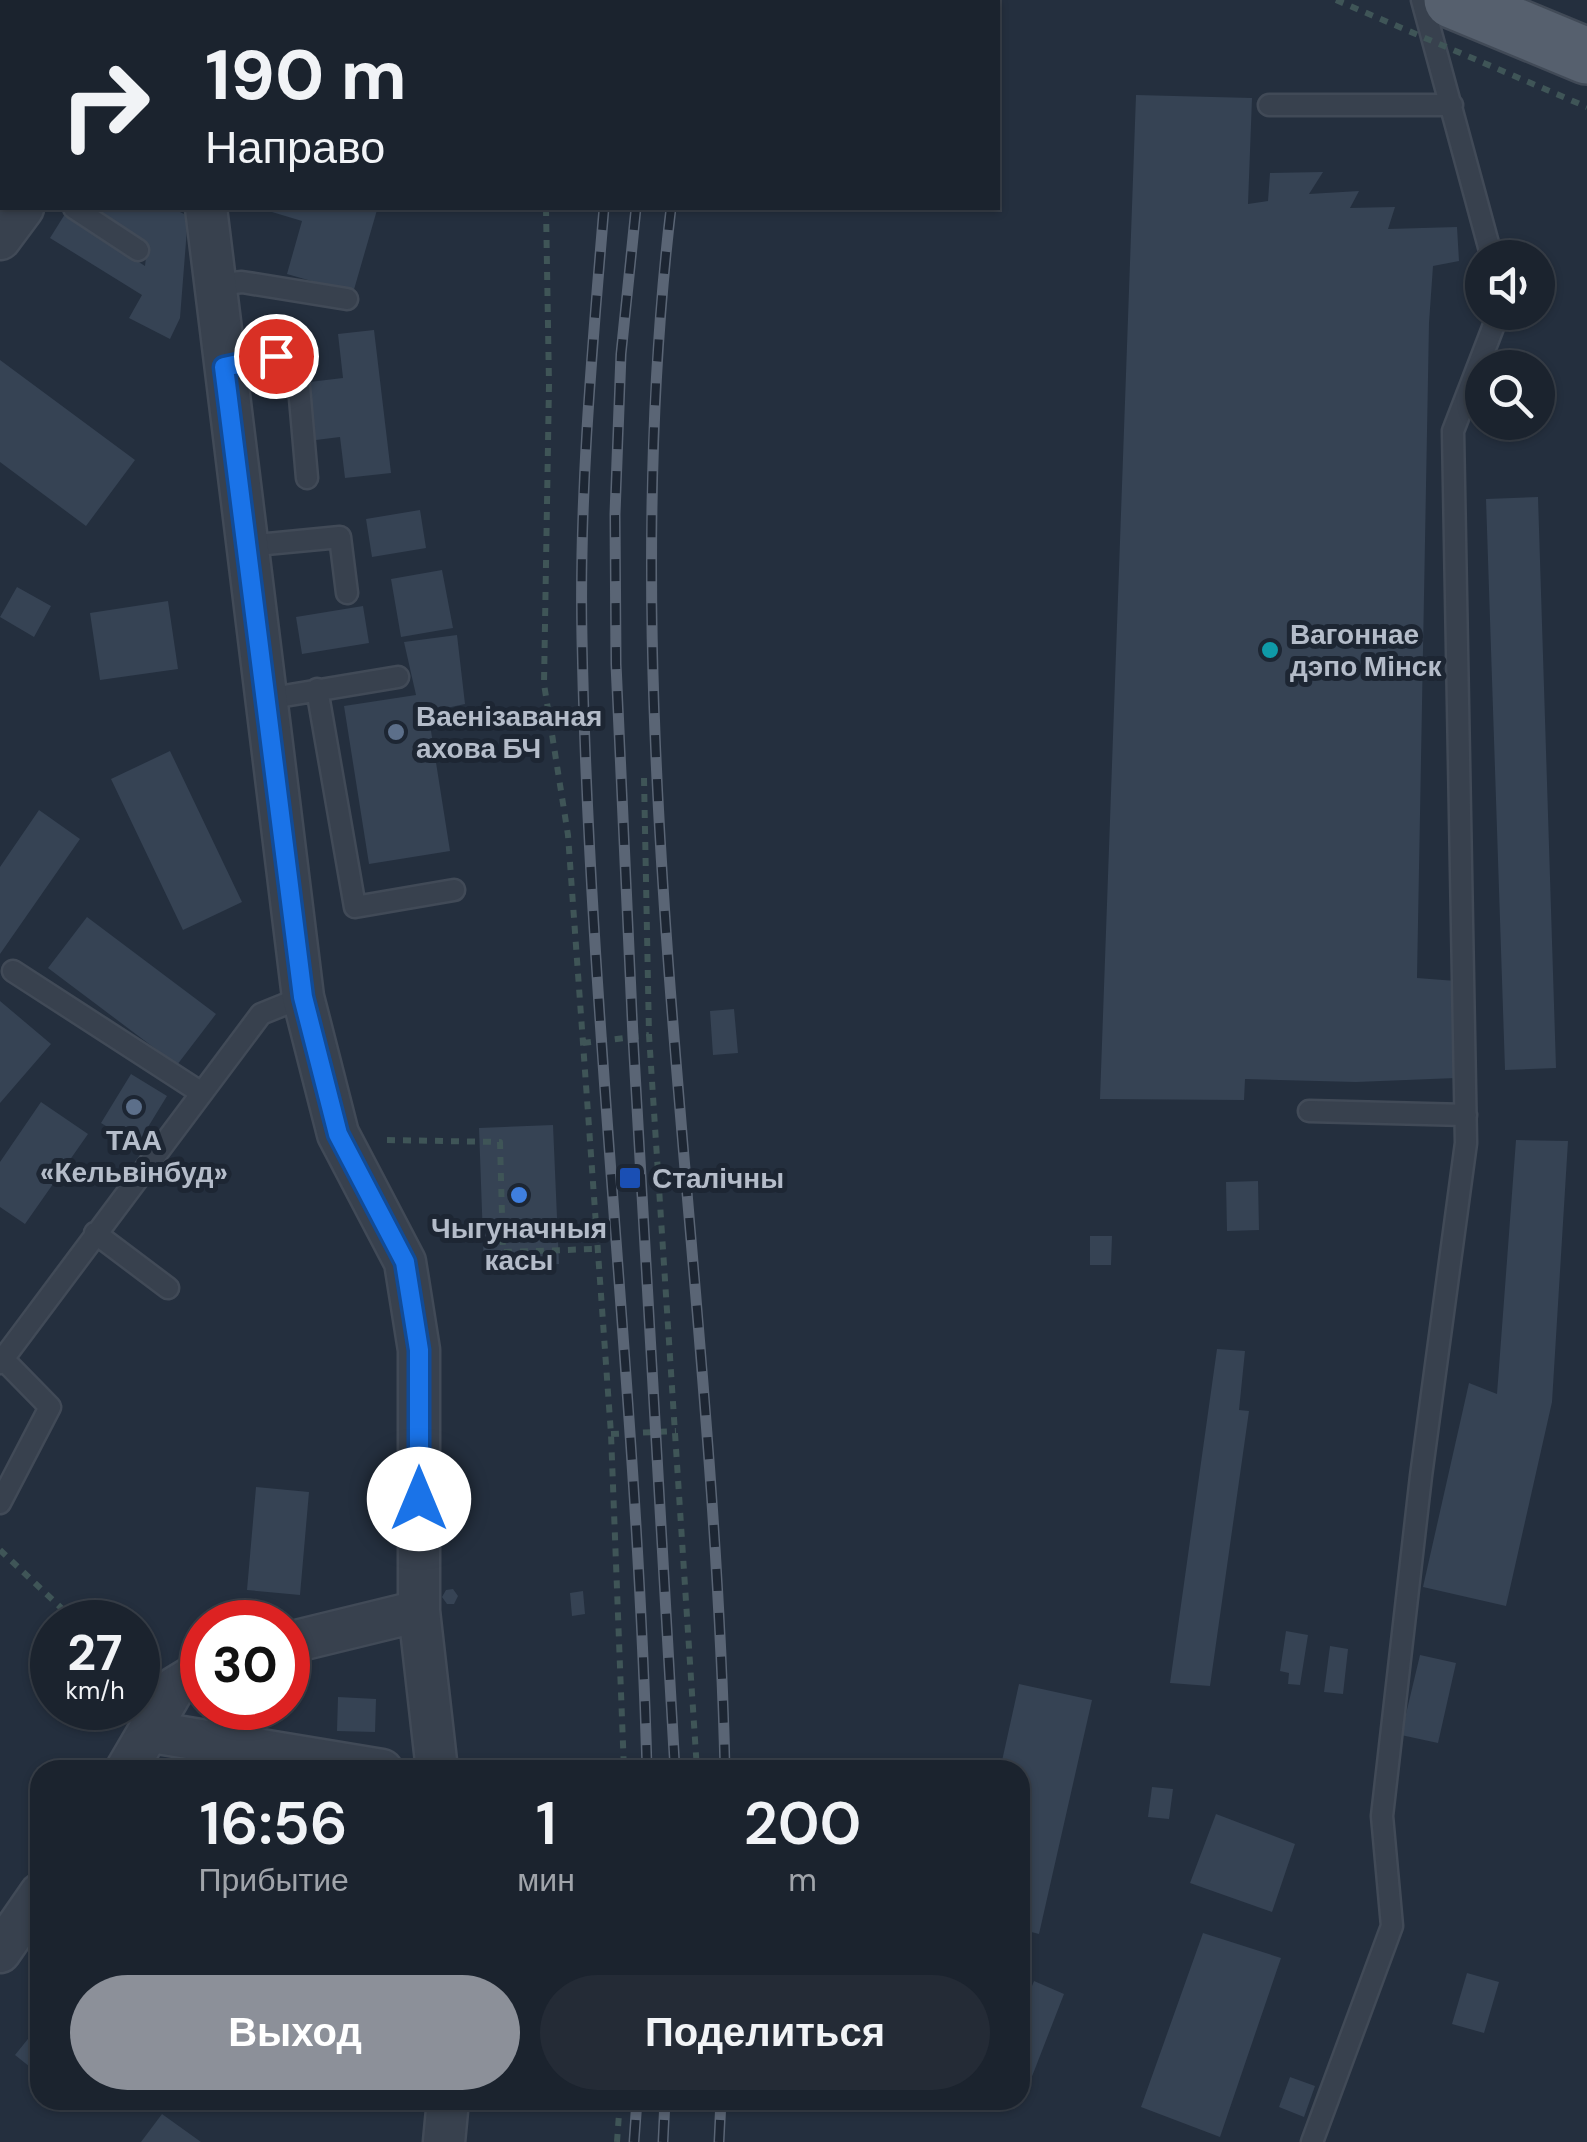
<!DOCTYPE html>
<html lang="ru">
<meta charset="utf-8">
<style>
:root{--surface:#1b232e;--page:#242b36;--text:#f1f3f6;--muted:#a0a4aa;--line:#39404a;--accent:#8c9099}
body{margin:0;font-family:"DM Sans",sans-serif;background:var(--page);color:var(--text);height:100vh;display:flex;flex-direction:column;font-size:38px;white-space:nowrap}
*{box-sizing:border-box;margin:0}
p{font-size:32px;color:var(--muted)}
.icon{flex:none;width:55px;height:55px;fill:none;stroke:currentColor;stroke-width:2;stroke-linecap:round;stroke-linejoin:round}
.map{position:relative;flex:1;overflow:hidden}
.side{position:absolute;left:30px;top:1760px;width:1000px;height:350px;display:flex;flex-direction:column;background:var(--surface);border-radius:30px;box-shadow:0 2px 8px #0004,0 0 0 2px var(--line)}
.side>*{flex:none}
.top-card{position:absolute;left:0px;top:0px;width:1000px;height:210px;box-shadow:0 2px 8px #0004,0 0 0 2px var(--line);background:#1b232e;color:var(--text);overflow:hidden}
.buttons{position:absolute;left:1465px;top:240px;display:grid;gap:20px}
.buttons a{display:grid;place-items:center;width:90px;height:90px;border-radius:50%;background:var(--surface);box-shadow:0 2px 8px #0004,0 0 0 2px var(--line);font-size:50px}
.speed{position:absolute;left:30px;top:1600px;display:flex;gap:20px;font-size:50px;font-weight:700;text-align:center}
.speed>*{display:grid;place-content:center;width:130px;height:130px;border-radius:50%;background:var(--surface);box-shadow:0 2px 8px #0004,0 0 0 2px var(--line);line-height:1}
.speed small{font-size:25px;font-weight:400}
.speed .limit{border:15px solid #d22;background:#fff;color:#111}
.pin{position:absolute;display:grid;place-items:center;width:85px;height:85px;color:#fff;margin:-42px;border:5px solid #fff;border-radius:50%;box-shadow:0 2px 10px #0007}
.me{position:absolute;width:110px;margin:-55px;rotate:0deg;stroke-linejoin:round;filter:drop-shadow(0 0 8px #0008)}
.turn{display:flex;align-items:center;gap:35px;height:210px;padding:0 40px;font-size:45px}
.turn .icon{width:130px;height:130px;stroke-width:2.5}
.turn b{display:block;font-size:70px;line-height:85px}
.eta{display:flex;justify-content:space-evenly;align-items:center;height:170px;text-align:center}
.eta b{font-size:60px;font-weight:600;line-height:70px}
.button{display:flex;gap:20px;margin-top:auto;padding:20px 40px}
.button a{flex:1;height:115px;border-radius:60px;background:var(--accent);color:#fff;font-size:40px;font-weight:600;line-height:115px;text-align:center}
.button a+a{background:var(--page);color:var(--text)}
.map>svg:first-child{display:block}
.building{fill:#364354}
.lines{fill:none;stroke-linecap:round;stroke-linejoin:round}
.service-casing{stroke:#414a57;stroke-width:25}
.minor-casing{stroke:#414a57;stroke-width:45}
.primary-casing{stroke:#414a57;stroke-width:60}
.path{stroke:#3f5557;stroke-width:6;stroke-dasharray:8 8;stroke-linecap:butt}
.service{stroke:#38414e;stroke-width:20}
.minor{stroke:#38414e;stroke-width:40}
.primary{stroke:#56606e;stroke-width:55}
.rail-casing{stroke:#5a6575;stroke-width:11}
.rail{stroke:#1d2633;stroke-width:8;stroke-dasharray:22;stroke-linecap:butt}
.path-bridge{stroke:#3f5557;stroke-width:6;stroke-dasharray:8 8;stroke-linecap:butt}
.route-casing{stroke:#114b97;stroke-width:25}
.route{stroke:#1a73e8;stroke-width:18}
.culture-dot{fill:#0f9aa8;stroke:#1d2633;stroke-width:4}
.service-dot{fill:#5c6f8a;stroke:#1d2633;stroke-width:4}
.transit-dot{fill:#1a4fb4;stroke:#1d2633;stroke-width:4}
.shop-dot{fill:#3f7fe0;stroke:#1d2633;stroke-width:4}
.labels{text-anchor:middle;dominant-baseline:central;stroke-width:10;stroke-linejoin:round;paint-order:stroke}
.poi-label{font-size:28px;font-weight:bold;fill:#b4bcc9;stroke:#1d2633;text-anchor:start}
</style>
<div class="map">
<svg width="1587" height="2142" viewBox="0 0 1587 2142">
<rect width="100%" height="100%" fill="#242f3e"/>
<path class="building" d="M1136,95L1252,98L1248,204L1268,201L1270,173L1323,172L1309,194L1359,191L1350,208L1395,207L1388,229L1457,227L1459,261L1433,266L1429,323L1417,978L1456,981V1078L1356,1082L1245,1079L1244,1100L1100,1099Z
M95,208H172L188,216L180,318L170,339L129,318L142,295L50,238L65,214L145,266L147,248Z
M273,208L377,210L353,293L287,274L302,221L272,212Z
M374,330L391,473L345,478L340,437L308,441L301,383L343,378L338,334Z
M0,360L135,460L86,526L0,462Z
M1538,497L1556,1068L1505,1070L1486,499Z
M420,510L426,548L372,557L366,519Z
M442,570L453,628L401,637L391,579Z
M17,587L51,606L34,637L0,617Z
M168,601L178,669L100,680L90,613Z
M363,606L369,643L302,654L296,617Z
M457,635L465,704L428,712L450,851L369,864L344,706L416,695L404,642Z
M170,751L242,902L183,930L111,779Z
M39,810L80,839L0,954V867Z
M87,917L216,1014L177,1065L48,968Z
M0,1001L51,1044L0,1103Z
M734,1009L738,1053L713,1055L710,1011Z
M131,1074L167,1096L137,1145L101,1123Z
M41,1102L88,1134L25,1224L0,1207V1162Z
M553,1125L559,1264L484,1267L479,1128Z
M1516,1140L1568,1141L1552,1402L1506,1606L1423,1587L1469,1383L1497,1394Z
M1258,1181L1259,1230L1227,1231L1226,1182Z
M1090,1236H1112L1111,1265H1090Z
M1217,1349L1245,1351L1239,1410L1249,1411L1210,1686L1170,1683Z
M256,1487L309,1492L300,1595L247,1590Z
M453,1589L458,1596L454,1604H447L442,1597L446,1590Z
M583,1591L585,1614L572,1616L570,1593Z
M1286,1631L1308,1635L1300,1685L1288,1684L1289,1673L1280,1671Z
M1330,1646L1348,1649L1343,1694L1324,1692Z
M1420,1655L1456,1663L1438,1743L1401,1735Z
M1019,1684L1092,1700L1039,1934L1020,1929V1770H1000Z
M338,1697L376,1699L375,1732L337,1731Z
M1152,1787L1173,1789L1169,1819L1148,1817Z
M1216,1814L1295,1844L1272,1912L1190,1883Z
M1203,1933L1281,1958L1220,2137L1141,2107Z
M1467,1973L1499,1982L1484,2033L1452,2024Z
M1034,1981L1064,1994L1031,2079L1020,2075V2016Z
M40,2024V2075L15,2055Z
M1290,2077L1315,2086L1304,2117L1279,2107Z
M162,2114L201,2142H141Z"/>
<g class="lines">
<defs>
<path id="service" d="M1422,0L1492,258
M1269,105H1452
M74,208L138,250
M215,285L242,282L347,299
M223,367L296,353L307,478
M246,546L340,537L347,593
M317,689L355,907L454,890
M266,699L398,677
M13,971L200,1092
M1309,1111L1466,1115
M95,1233L168,1288
M0,1356L3,1359L261,1014L303,997
M0,1363L3,1359L50,1407L0,1503
M1312,2142L1392,1926L1382,1816L1421,1476L1466,1143L1453,431L1499,312"/>
<path id="minor" d="M72,0L75,2
M207,2V0
M206,208L303,997L338,1134L405,1262L419,1350V1611L437,1770
M0,239L23,208
M288,1643L419,1611
M152,1732L382,1770
M126,1770L174,1688L202,1671
M0,1952L40,1894
M444,2142L448,2100"/>
<path id="primary" d="M1452,0L1587,56"/>
</defs>
<use href="#service" class="service-casing"/>
<use href="#minor" class="minor-casing"/>
<use href="#primary" class="primary-casing"/>
<path class="path" d="M549,2V0
M546,208L549,384L544,684L568,835L583,1043L611,1434L624,1770
M644,778L649,1035L697,1770
M583,1043L649,1035
M387,1140L500,1142L503,1252L595,1249
M611,1434L676,1431
M0,1550L76,1622
M617,2142L620,2100"/>
<use href="#service" class="service"/>
<use href="#minor" class="minor"/>
<use href="#primary" class="primary"/>
<defs>
<path id="rail" d="M634,2L635,0
M665,2V0
M702,2L703,0
M604,208C592,351 579,495 582,639C589,1017 637,1393 647,1770
M636,208L621,354L615,514L616,664L633,1037L675,1770
M671,208C609,728 713,1250 725,1770
M634,2142L637,2100
M663,2142L665,2100
M719,2142L721,2100"/>
</defs>
<use href="#rail" class="rail-casing"/>
<use href="#rail" class="rail"/>
<path class="path-bridge" d="M1336,0L1587,107"/>
</g>
<g class="lines">
<defs>
<path id="route" d="M276,356L224,367L303,997L338,1134L405,1262L419,1350V1499"/>
</defs>
<use href="#route" class="route-casing"/>
<use href="#route" class="route"/>
</g>
<circle class="culture-dot" cx="1270" cy="650" r="10"/>
<g class="service-dot">
<circle cx="396" cy="732" r="10"/>
<circle cx="134" cy="1107" r="10"/>
</g>
<rect class="transit-dot" x="618" y="1166" width="24" height="24" rx="5"/>
<circle class="shop-dot" cx="519" cy="1195" r="10"/>
<g class="labels">
<g class="poi-label">
<text x="1290" y="634">Вагоннае<tspan x="1290" dy="32">дэпо Мінск</tspan></text>
<text x="416" y="716">Ваенізаваная<tspan x="416" dy="32">ахова БЧ</tspan></text>
<text x="134" y="1140" text-anchor="middle">ТАА<tspan x="134" dy="32">«Кельвінбуд»</tspan></text>
<text x="652" y="1178">Сталічны</text>
<text x="519" y="1228" text-anchor="middle">Чыгуначныя<tspan x="519" dy="32">касы</tspan></text>
</g>
</g>
</svg>
<div class="buttons">
<a><svg class="icon" aria-label="sound" viewBox="0 0 24 24"><path d="M4 9h4l5-4v14l-5-4H4zM17 9q2 3 0 6"/></svg></a>
<a><svg class="icon" aria-label="search" viewBox="0 0 24 24"><circle cx="10" cy="10" r="6"/><path d="M15 15l6 6"/></svg></a>
</div>
<div class="speed"><div>27<small>km/h</small></div><div class="limit">30</div></div>
<div class="pin" style="left:276px;top:356px;background:#d93025"><svg class="icon" aria-label="arrive" viewBox="0 0 24 24"><path d="M6 21V4h12l-3 4 3 4H6"/></svg></div>
<svg class="me" style="left:419px;top:1499px" viewBox="-20 -20 40 40"><circle r="19" fill="#fff"/><path d="M0-13L10 11 0 6-10 11z" fill="#1a73e8"/></svg>
<div class="top-card">
<div class="turn"><svg class="icon" aria-label="right" viewBox="0 0 24 24"><path d="M7 20v-9h11M14 6l5 5-5 5"/></svg><div><b>190 m</b>Направо</div></div>
</div>
<section class="side">
<div class="eta">
<div><b>16:56</b><p>Прибытие</p></div>
<div><b>1</b><p>мин</p></div>
<div><b>200</b><p>m</p></div>
</div>
<div class="button"><a>Выход</a><a>Поделиться</a></div>
</section>
</div>
